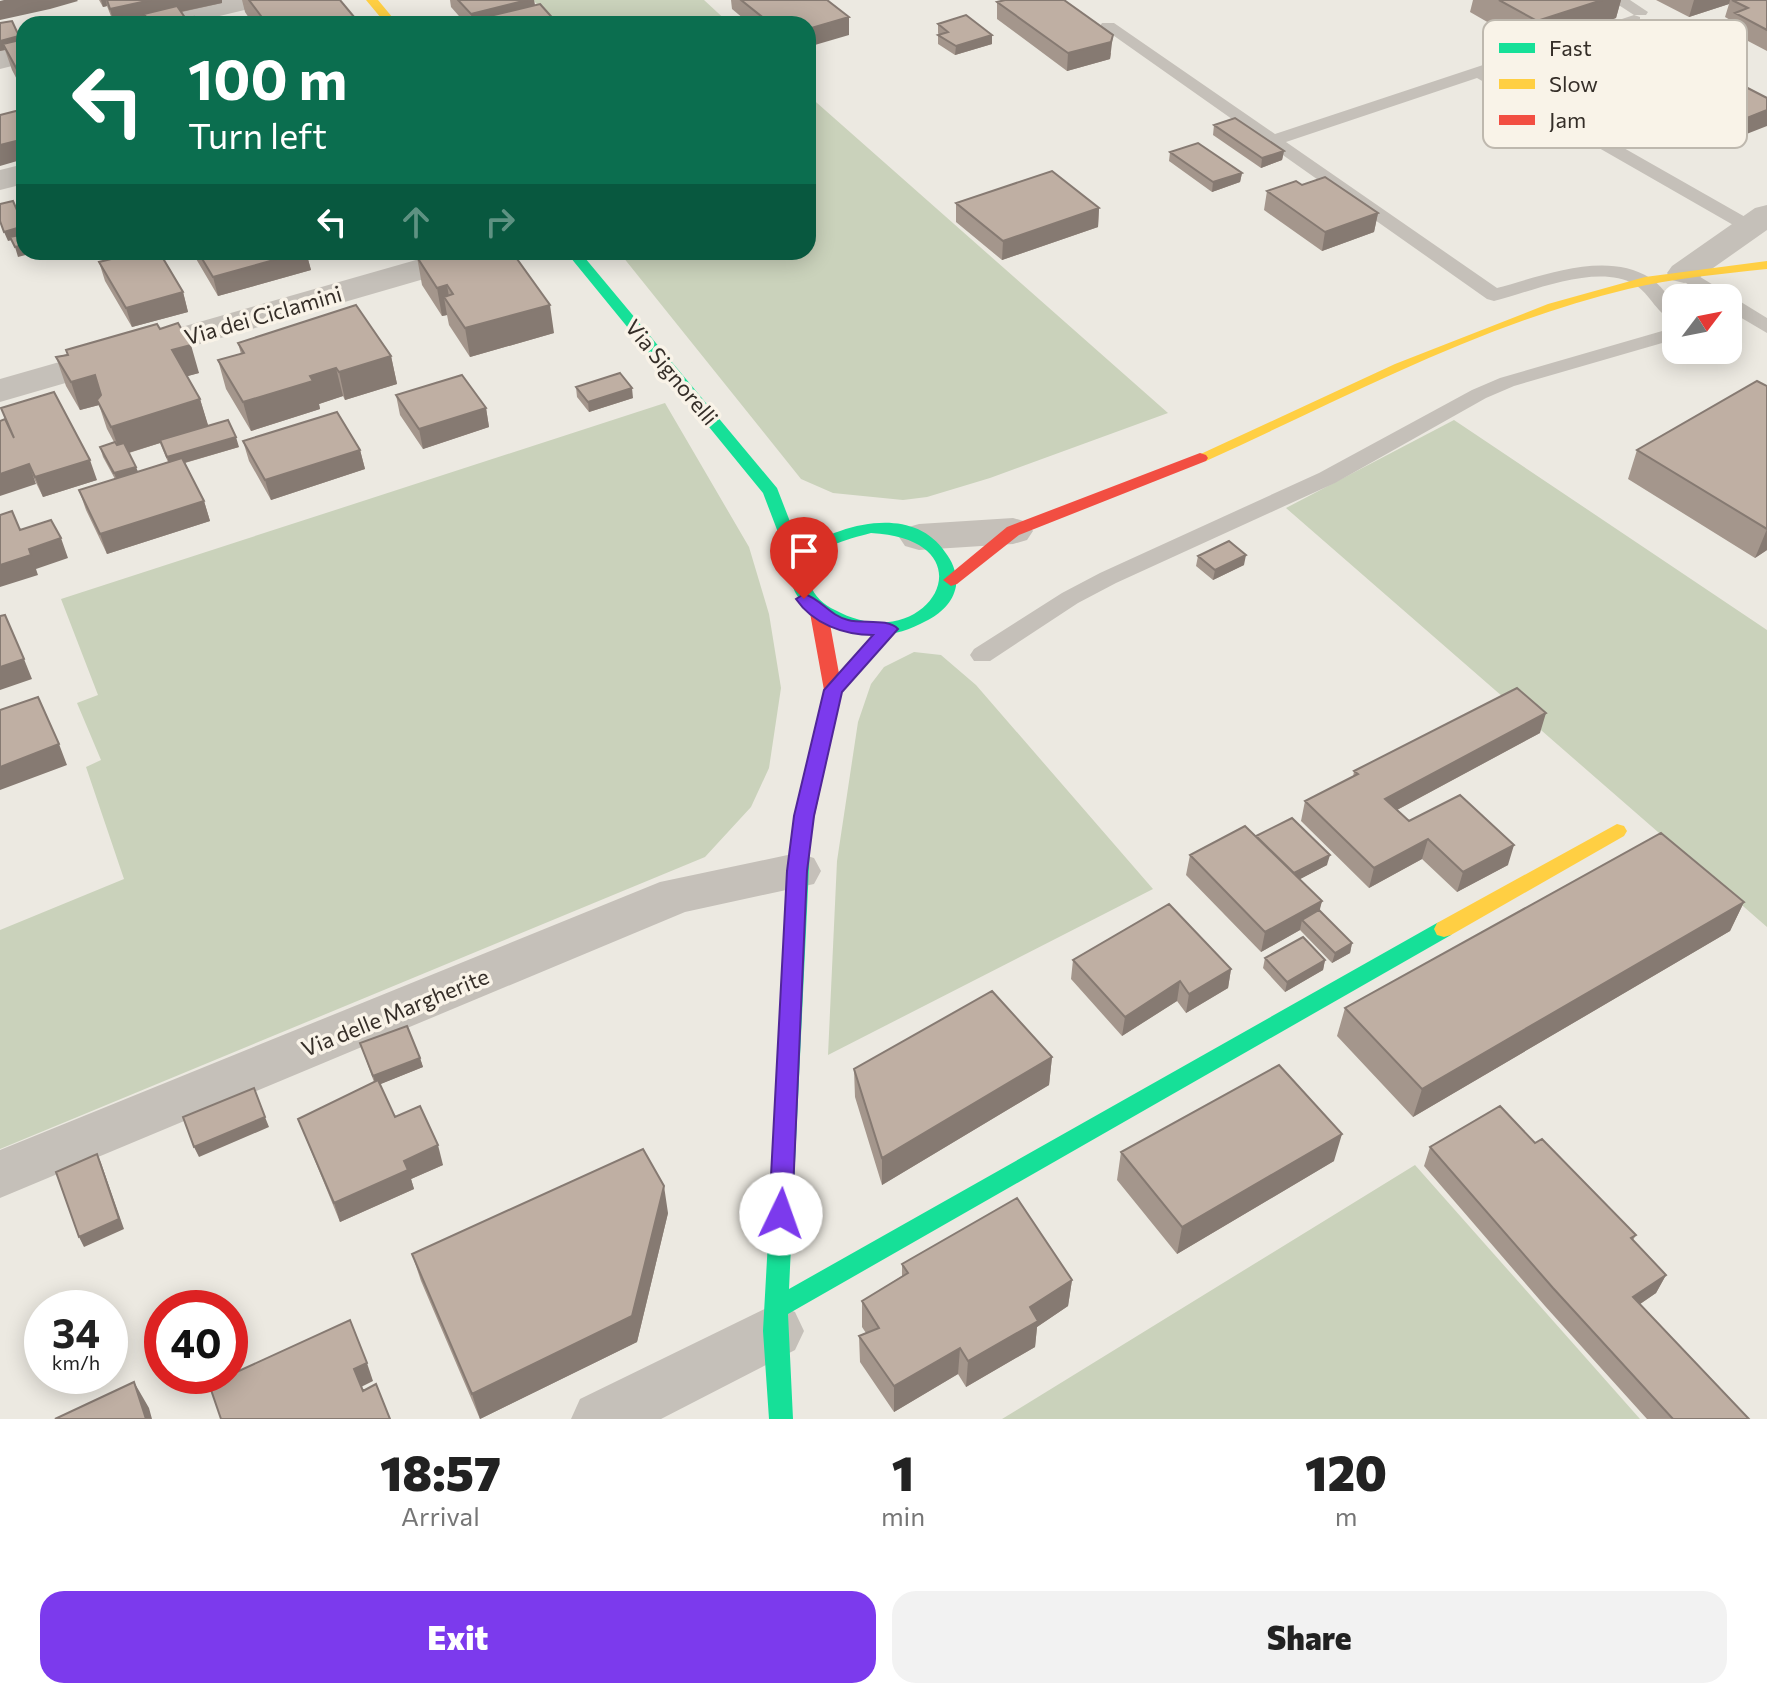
<!DOCTYPE html>
<style>
:root{--surface:#fff;--page:#f2f2f2;--text:#222;--muted:#767676;--accent:#7c3aed}
body{margin:0;font-family:Commissioner,sans-serif;background:var(--page);color:var(--text);height:100vh;display:flex;flex-direction:column;font-size:30px;white-space:nowrap}
*{box-sizing:border-box;margin:0}
p{font-size:26px;color:var(--muted)}
.icon{flex:none;width:44px;height:44px;fill:none;stroke:currentColor;stroke-width:2;stroke-linecap:round;stroke-linejoin:round}
.map{position:relative;height:1419px;overflow:hidden}
.sheet{display:flex;flex-direction:column;background:var(--surface);flex:1}
.sheet>*{flex:none}
.banner{position:absolute;left:16px;top:16px;width:800px;height:244px;border-radius:24px;box-shadow:0 4px 20px #0003;background:#0b6e4f;color:#fff;overflow:hidden}
.needle{width:52px;rotate:58deg}
.tools{position:absolute;left:1662px;top:284px;display:grid;gap:16px}
.tools a{display:grid;place-items:center;width:80px;height:80px;border-radius:16px;background:var(--surface);box-shadow:0 4px 20px #0003;font-size:40px}
.speed{position:absolute;left:24px;top:1290px;display:flex;gap:16px;font-size:40px;font-weight:700;text-align:center}
.speed>*{display:grid;place-content:center;width:104px;height:104px;border-radius:50%;background:var(--surface);box-shadow:0 4px 20px #0003;line-height:1}
.speed small{font-size:20px;font-weight:400}
.speed .limit{border:12px solid #d22;background:#fff;color:#111}
.pin{position:absolute;display:grid;place-items:center;width:68px;height:68px;color:#fff;margin:-82px -34px;border-radius:50% 50% 50% 0;rotate:-45deg;box-shadow:0 0 8px #0007}
.pin .icon{rotate:45deg}
.me{position:absolute;width:88px;margin:-44px;rotate:3deg;stroke-linejoin:round;filter:drop-shadow(0 0 6px #0008)}
.turn{display:flex;align-items:center;gap:28px;height:168px;padding:0 40px;font-size:36px}
.turn .icon{width:104px;height:104px;stroke-width:2.5}
.turn b{display:block;font-size:56px;line-height:68px}
.lanes{display:flex;align-items:center;height:76px;padding:0 40px;background:#0003;justify-content:center;gap:40px;direction:ltr}
.lanes .off{opacity:.35}
.eta{display:flex;justify-content:space-evenly;align-items:center;height:136px;text-align:center}
.eta b{font-size:48px;font-weight:800;line-height:56px}
.cta{display:flex;gap:16px;margin-top:auto;padding:16px 40px}
.cta a{flex:1;height:92px;border-radius:24px;background:var(--accent);color:#fff;font-size:32px;font-weight:800;line-height:92px;text-align:center}
.cta a+a{background:var(--page);color:var(--text)}
.map>svg:first-child{display:block}
.green{fill:#cad2bb}
.lines{fill:none;stroke-linecap:round;stroke-linejoin:round}
.lane{fill:#c5c0b9;fill-rule:evenodd}
.street{fill:#c5c0b9;fill-rule:evenodd}
.fast{fill:#16e098;fill-rule:evenodd}
.slow{fill:#ffcf43;fill-rule:evenodd}
.jam{fill:#f24e42;fill-rule:evenodd}
.wall{fill:#a4968c;fill-rule:evenodd}
.shaded-wall{fill:#867a72}
.building{fill:#bfafa3;stroke:#867a72;stroke-width:2}
.route{fill:#7c3aed;stroke:#51269a;stroke-width:2}
.labels{text-anchor:middle;dominant-baseline:central;stroke-width:7;stroke-linejoin:round;paint-order:stroke}
.street-label{font-size:22px;fill:#352e28;stroke:#f9f3e8}
.key{fill:#f9f3e8;stroke:#beb8ae;stroke-width:2}
.key-label{font-size:22px;fill:#352e28}
</style>
<div class="map">
<svg width="1767" height="1419" viewBox="0 0 1767 1419">
<rect width="100%" height="100%" fill="#ece9e1"/>
<path class="green" d="M533,0H704L730,24H556Z
M808,95L1168,413L990,478L927,497L903,500L833,493L801,479L619,252H808Z
M665,403L749,547L769,614L781,688L769,768L751,807L705,857L0,1149V930L124,879L86,767L101,760L77,703L98,695L61,599Z
M1454,420L1767,630V927L1286,508Z
M914,652L941,655L976,685L1153,889L828,1055L837,861L858,722L871,684L884,667Z
M1415,1165L1640,1419H1002Z"/>
<g class="lines">
<path class="lane" d="M1611,0H1630L1648,12L1646,15H1634Z
M1634,15L1640,17V23L1492,73L1754,222L1757,226L1754,230H1742L1477,78L1286,142L1497,288C1542,276 1606,250 1650,278C1660,284 1668,296 1676,305V321C1657,316 1651,294 1634,284C1597,263 1533,291 1494,301L1487,299L1100,26L1102,23H1114L1275,134Z
M1684,267L1767,318V333L1728,310V298H1709L1677,277L1675,273L1677,269Z
M1676,327V339L1514,386L1486,398L1335,483L1116,583L1078,603L990,661H974L970,655L974,649L1062,593L1100,573L1319,473L1472,390L1500,378Z"/>
<path class="street" d="M215,0H265L261,6L186,24H135L140,18Z
M24,45V63L0,69V51Z
M24,164V184L0,190V170Z
M1767,205V230L1696,280L1684,283L1672,280L1667,273L1672,266L1755,208Z
M444,252H498L493,259L0,402V379Z
M1013,518L1027,522L1033,531L1027,540L1013,544L919,550L905,546L899,537L905,528L919,524Z
M797,853L814,858L821,871L814,884L685,912L0,1198V1150L660,882Z
M775,1304L795,1312L804,1331L795,1350L661,1419H571L580,1399Z"/>
<path class="fast" d="M566,252H580L777,488L801,550C841,524 912,504 945,552C953,562 957,573 956,586C953,603 940,614 926,621C909,630 892,636 873,635C844,634 783,606 792,569L763,493ZM871,533C996,540 928,661 835,610C824,605 814,596 810,584C799,549 846,540 871,533Z
M800,839L807,841L810,846L789,1289L1437,923L1444,921L1451,923L1454,929L1451,935L788,1314L793,1419H769L763,1331L790,846L793,841Z"/>
<path class="slow" d="M366,0H378L398,24H386Z
M1767,261V269C1721,274 1674,278 1628,289C1481,324 1343,399 1206,461H1194L1192,458L1395,364L1548,304L1645,277Z
M1617,824L1624,826L1627,831L1624,836L1451,935L1444,937L1437,935L1434,929L1437,923Z"/>
<path class="jam" d="M1200,453L1206,455L1208,458L1206,461L1019,535L957,584L951,586L943,580L1007,527Z
M819,607L828,613L842,690L807,851H793L790,846L795,816L824,690L810,613Z"/>
</g>
<path class="wall" d="M99,0H222V3L182,12L186,19L199,24H139L138,21L126,24L112,19L107,6L103,7Z
M242,0H340L360,24H253L245,12Z
M450,0H534L535,5L558,24H466L451,7Z
M731,0H827L849,35L808,24H750L732,9Z
M1473,0H1621L1616,18L1531,47L1470,12Z
M1656,0H1767V51L1729,31L1732,21L1725,17L1729,4L1689,17Z
M997,2L1111,53L1110,59L1067,71L997,19Z
M0,23L20,40L24,39V93L12,70L5,50L0,51Z
M938,24L992,35V44L955,55L938,44V35H939L938,33Z
M1551,74L1667,94L1590,119L1547,92Z
M1767,98L1721,144L1677,120L1683,102Z
M1214,125L1284,151L1282,160L1261,168L1213,135Z
M1170,152L1242,173L1240,182L1212,192L1169,161Z
M1267,191L1378,213L1374,232L1322,251L1264,210Z
M956,203L1099,208L1098,227L1002,260L956,222Z
M108,252L167,264L183,292L188,312L132,327L105,281L99,262L110,259Z
M192,252H306L311,270L218,296Z
M417,257L554,333L470,357L449,325L447,315L442,316L422,285Z
M160,329L199,373L187,376L200,399L208,426L239,447L185,463L204,501L210,521L107,554L86,510L79,490L115,479L103,457L100,447L114,442L107,429L99,405L80,410L66,386L56,357ZM160,443L168,462L138,472L129,453Z
M238,343L391,356L397,384L345,400L343,396L319,404L320,409L251,431L226,389L218,360L241,354Z
M1767,386V550L1755,558L1628,479L1637,450Z
M576,387L633,398L589,412L577,397Z
M396,395L486,408L489,427L423,449L400,415Z
M8,426L97,480L43,497Z
M243,441L360,450L365,469L271,500L249,461Z
M1198,556L1244,565L1213,580L1196,566Z
M1540,733L1397,810L1409,821L1508,865L1457,892L1422,859L1369,888L1301,821L1305,801L1353,777L1354,771Z
M1256,836L1327,865L1300,879L1322,901L1319,910L1352,943L1350,953L1332,963L1300,930L1261,952L1186,875L1190,855Z
M1744,902L1730,931L1413,1117L1337,1036L1345,1008Z
M1265,958L1325,960L1323,970L1285,992L1263,968Z
M1073,960L1231,969L1228,988L1186,1013L1177,1001L1122,1036L1071,979Z
M360,1043L420,1058L423,1067L380,1084L395,1117L443,1165L411,1179L414,1189L340,1222L298,1119L374,1082Z
M1052,1057L1049,1085L882,1185L855,1097L854,1069Z
M1535,1143L1636,1235L1633,1240L1666,1275L1656,1293L1640,1304L1749,1419H1647L1545,1306L1424,1166L1430,1147Z
M1121,1152L1334,1161L1177,1254L1117,1180Z
M668,1213L637,1342L480,1419L421,1281L412,1254Z
M902,1264L1072,1280L1068,1306L1037,1327L1035,1347L966,1387L958,1374L894,1412L860,1362L859,1336L866,1333L862,1327V1301L902,1276Z"/>
<path class="shaded-wall" d="M4,0H77L78,1L50,9L0,20V1Z
M101,0H106L107,6L103,7Z
M151,0H222V3L147,19L144,14L146,20L126,24H114L110,9Z
M527,0H534L536,16L477,19V24H472L471,14Z
M1602,0H1621L1616,18L1531,47L1537,21Z
M1694,0H1730L1729,4L1689,17Z
M849,17V35L808,47V29Z
M992,35V44L955,55L956,46Z
M1113,35L1110,59L1067,71L1068,53Z
M19,36L22,46L3,44L5,50L0,51V41Z
M24,74V89L20,75Z
M1672,76L1667,94L1590,119L1595,100Z
M1767,110V126L1721,144L1727,126Z
M24,139V159L0,166V145Z
M1284,151L1282,160L1261,168L1262,158Z
M1242,173L1240,182L1212,192L1213,182Z
M1099,208L1098,227L1002,260L1003,241Z
M1378,213L1374,232L1322,251L1325,232Z
M24,226V237L8,241L4,232Z
M24,245V252H37L18,257L15,247Z
M302,252H306L311,270L218,296L213,277Z
M447,285L451,308L444,297L447,315L442,316L437,288Z
M183,292L188,312L132,327L126,308Z
M550,305L554,333L470,357L465,328Z
M191,345L199,373L181,378L172,350Z
M391,356L397,384L345,400L339,372Z
M336,368L343,396L319,404L320,409L251,431L243,402L310,376Z
M95,375L105,403L97,400L99,405L80,410L71,382Z
M632,388L633,398L589,412L588,402Z
M200,399L209,428L121,455L111,427Z
M486,408L489,427L423,449L419,429Z
M236,437L239,447L170,467L167,457Z
M360,450L365,469L271,500L265,480Z
M90,460L97,480L43,497L35,477Z
M29,464L36,484L0,496V474Z
M136,467L140,477L118,483L114,473Z
M204,501L210,521L107,554L100,534Z
M1767,529V550L1755,558Z
M61,538L68,558L36,569L38,575L0,587V565L29,549Z
M1246,555L1244,565L1213,580L1215,570Z
M24,659L32,679L0,690V667Z
M1546,713L1540,733L1380,819L1385,799Z
M59,744L67,765L0,790V767Z
M1428,839L1422,859L1369,888L1374,868Z
M1514,845L1508,865L1457,892L1463,872Z
M1330,855L1327,865L1283,888L1286,878Z
M1322,901L1317,921L1302,920L1300,930L1261,952L1265,932Z
M1744,902L1730,931L1413,1117L1422,1089Z
M1352,943L1350,953L1332,963L1335,953Z
M1325,960L1323,970L1285,992L1287,982Z
M1231,969L1228,988L1186,1013L1189,994Z
M1180,981L1177,1001L1122,1036L1125,1017Z
M1052,1057L1049,1085L882,1185V1158Z
M420,1058L423,1067L376,1086L373,1076Z
M265,1117L269,1127L199,1157L194,1147Z
M1342,1134L1334,1161L1177,1254L1182,1227Z
M438,1145L443,1165L411,1179L414,1189L340,1222L334,1203L404,1161Z
M97,1154L101,1163L124,1229L84,1247L79,1237Z
M664,1186L668,1213L637,1342L480,1419L472,1394Z
M1666,1275L1656,1293L1624,1315L1633,1297Z
M1072,1280L1068,1306L1037,1327L1035,1347L966,1387L968,1361L1030,1307Z
M960,1348L958,1374L894,1412V1386Z
M367,1363L373,1381L361,1387L354,1369Z
M134,1382L149,1408L152,1419H146Z"/>
<path class="building" d="M107,0H151L110,9Z
M249,0H340L360,24H281L280,22L267,24Z
M458,0H527L471,14Z
M741,0H827L849,17L808,29V24H771Z
M1005,0H1064L1113,35L1111,42L1068,53L997,2Z
M1499,0H1602L1537,21Z
M1732,0H1767V30L1735,13L1748,8Z
M540,4L558,24H481L477,19Z
M177,6L186,19L194,17L199,24H141L138,20L147,18L144,14Z
M966,15L992,35L956,46L938,35L948,32L938,24Z
M122,17L126,24H92Z
M12,21L19,36L0,41V23Z
M24,39V74L20,75L3,44Z
M1736,82L1767,98V110L1727,126L1683,102Z
M20,110L24,116V139L0,145V115Z
M1235,118L1284,151L1262,158L1214,125Z
M1198,143L1242,173L1213,182L1170,152Z
M1052,171L1099,208L1003,241L956,203Z
M1325,177L1378,213L1325,232L1267,191L1296,181L1302,185Z
M13,201L24,226L4,232L0,221V204Z
M24,234V245L15,247L10,237Z
M108,252H162L164,254L161,255L183,292L126,308L99,262L111,259Z
M198,252H302L213,277Z
M436,252H512L550,305L465,328L444,297L453,294L447,285L437,288L417,257Z
M356,305L391,356L339,372L336,368L310,376L313,381L243,402L218,360L244,353L238,343Z
M178,323L191,345L172,350L200,399L111,427L97,400L101,395L95,375L71,382L56,357L68,355L66,350L157,324L160,329Z
M620,373L632,388L588,402L576,387Z
M462,375L486,408L419,429L396,395Z
M1757,381L1767,386V529L1637,450Z
M54,392L90,460L35,477L29,464L0,474V421L5,419L14,438L1,408Z
M337,412L360,450L265,480L243,441Z
M228,420L236,437L167,457L160,440Z
M115,442L117,445L124,443L136,467L114,473L100,447Z
M182,458L204,501L100,534L79,490Z
M12,511L20,530L51,520L61,538L29,549L31,555L0,565V515Z
M1229,541L1246,555L1215,570L1198,556Z
M5,615L24,659L0,667V616Z
M1517,688L1546,713L1385,799L1409,821L1460,795L1514,845L1463,872L1428,839L1374,868L1305,801L1358,774L1354,771Z
M38,697L59,744L0,767V710Z
M1292,818L1330,855L1294,873L1256,836Z
M1245,826L1322,901L1265,932L1190,855Z
M1661,833L1744,902L1422,1089L1345,1008Z
M1169,904L1231,969L1189,994L1180,981L1125,1017L1073,960Z
M1319,910L1352,943L1335,953L1302,920Z
M1303,937L1325,960L1287,982L1265,958Z
M992,991L1052,1057L882,1158L854,1069Z
M407,1026L420,1058L373,1076L360,1043Z
M1279,1065L1342,1134L1182,1227L1121,1152Z
M378,1080L395,1117L420,1106L438,1145L404,1161L408,1170L334,1203L298,1119Z
M254,1088L265,1117L194,1147L183,1117Z
M1500,1106L1535,1143L1542,1139L1636,1235L1631,1238L1666,1275L1633,1297L1749,1419H1673L1553,1288L1430,1147Z
M643,1149L664,1186L632,1316L472,1394L412,1254Z
M97,1154L119,1219L79,1237L56,1172Z
M1017,1198L1072,1280L1030,1307L1038,1321L968,1361L960,1348L894,1386L859,1336L879,1328L862,1301L908,1273L902,1264Z
M350,1320L367,1363L354,1369L363,1391L376,1384L390,1419H221L209,1384L227,1376H230V1375Z
M134,1382L146,1419H55Z"/>
<path class="route" d="M804,594C820,598 830,616 848,620C863,624 888,618 898,629L842,692L814,816L807,871L792,1214L789,1221L781,1224L773,1221L769,1214L787,871L794,816L824,690L873,635C844,635 813,624 796,599Z"/>
<g class="labels">
<g class="street-label">
<text transform="translate(263 315) rotate(-16)">Via dei Ciclamini</text>
<text transform="translate(672 372) rotate(50)">Via Signorelli</text>
<text transform="translate(395 1012) rotate(-22)">Via delle Margherite</text>
</g>
</g>
<rect x="1483" y="20" width="264" height="128" rx="12" class="key"/>
<rect x="1499" y="43" width="36" height="10" fill="#16e098"/>
<rect x="1499" y="79" width="36" height="10" fill="#ffcf43"/>
<rect x="1499" y="115" width="36" height="10" fill="#f24e42"/>
<g class="key-label">
<text x="1549" y="56">Fast</text>
<text x="1549" y="92">Slow</text>
<text x="1549" y="128">Jam</text>
</g>
</svg>
<div class="tools">
<a><svg class="needle" viewBox="-14 -14 28 28"><path d="M0-13l5 13h-10z" fill="#e53935"/><path d="M0 13l5-13h-10z" fill="#767676"/></svg></a>
</div>
<div class="speed"><div>34<small>km/h</small></div><div class="limit">40</div></div>
<div class="pin" style="left:804px;top:599px;background:#d93025"><svg class="icon" aria-label="arrive" viewBox="0 0 24 24"><path d="M6 21V4h12l-3 4 3 4H6"/></svg></div>
<svg class="me" style="left:781px;top:1214px" viewBox="-20 -20 40 40"><circle r="19" fill="#fff"/><path d="M0-13L10 11 0 6-10 11z" fill="#7c3aed"/></svg>
<div class="banner">
<div class="turn"><svg class="icon" aria-label="left" viewBox="0 0 24 24"><path d="M17 20v-9H6M10 6l-5 5 5 5"/></svg><div><b>100 m</b>Turn left</div></div>
<div class="lanes"><svg class="icon" aria-label="left" viewBox="0 0 24 24"><path d="M17 20v-9H6M10 6l-5 5 5 5"/></svg><svg class="icon off" aria-label="ahead" viewBox="0 0 24 24"><path d="M12 20V5M6 11l6-6 6 6"/></svg><svg class="icon off" aria-label="right" viewBox="0 0 24 24"><path d="M7 20v-9h11M14 6l5 5-5 5"/></svg></div>
</div>
</div>
<section class="sheet">
<div class="eta">
<div><b>18:57</b><p>Arrival</p></div>
<div><b>1</b><p>min</p></div>
<div><b>120</b><p>m</p></div>
</div>
<div class="cta"><a>Exit</a><a>Share</a></div>
</section>
